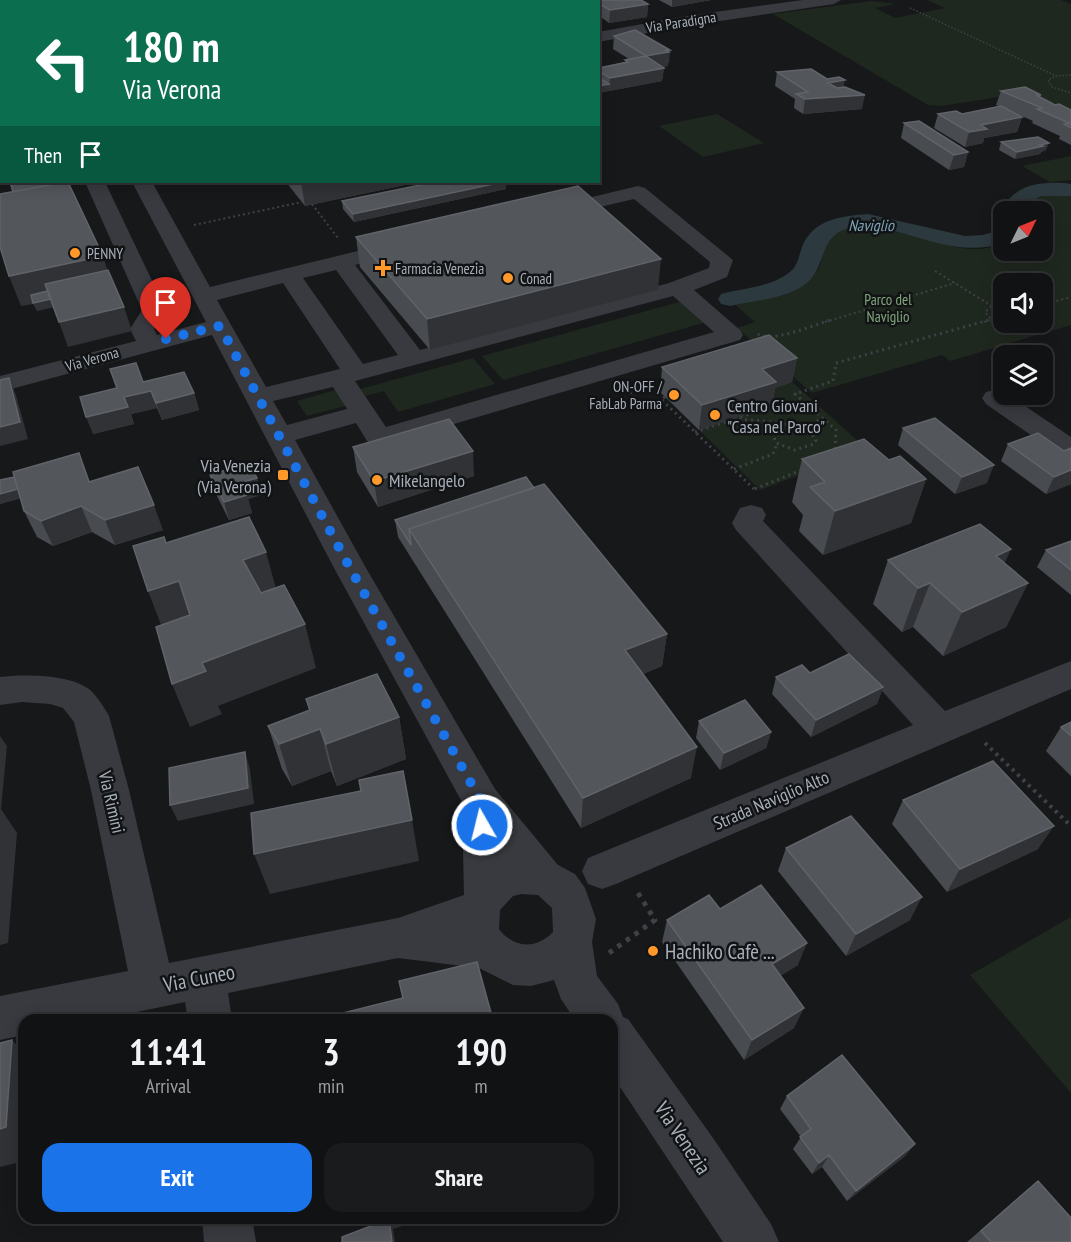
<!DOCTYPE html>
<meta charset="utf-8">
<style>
:root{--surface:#111214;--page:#1a1b1d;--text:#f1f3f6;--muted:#9c9ea0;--line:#303234;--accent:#1a73e8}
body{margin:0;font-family:"PT Sans Narrow",sans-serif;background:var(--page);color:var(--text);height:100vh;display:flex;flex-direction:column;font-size:22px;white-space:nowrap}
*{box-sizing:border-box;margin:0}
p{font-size:20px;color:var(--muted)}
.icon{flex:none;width:33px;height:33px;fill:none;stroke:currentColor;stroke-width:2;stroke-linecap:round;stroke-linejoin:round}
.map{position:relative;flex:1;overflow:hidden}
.sheet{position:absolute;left:18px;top:1014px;width:600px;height:210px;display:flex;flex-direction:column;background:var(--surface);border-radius:18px;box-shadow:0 3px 15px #0003,0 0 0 2px var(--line)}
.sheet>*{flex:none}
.top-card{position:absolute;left:0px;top:0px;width:600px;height:183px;box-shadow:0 3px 15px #0003,0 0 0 2px var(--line);background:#0b6e4f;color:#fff;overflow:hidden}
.needle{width:39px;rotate:47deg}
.controls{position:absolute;left:993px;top:201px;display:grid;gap:12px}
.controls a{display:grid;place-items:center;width:60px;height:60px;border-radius:12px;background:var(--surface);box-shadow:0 3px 15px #0003,0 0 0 2px var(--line);font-size:30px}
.pin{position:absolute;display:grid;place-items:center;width:51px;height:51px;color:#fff;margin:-62px -26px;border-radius:50% 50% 50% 0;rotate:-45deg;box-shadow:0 0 6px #0007}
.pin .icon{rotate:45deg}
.me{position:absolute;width:66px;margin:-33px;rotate:352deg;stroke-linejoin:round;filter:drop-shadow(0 0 4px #0008)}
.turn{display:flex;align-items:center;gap:21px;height:126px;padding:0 24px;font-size:27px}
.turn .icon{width:78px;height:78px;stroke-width:2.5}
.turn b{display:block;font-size:42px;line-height:51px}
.then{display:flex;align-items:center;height:57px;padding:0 24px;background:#0003;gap:12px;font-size:22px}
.eta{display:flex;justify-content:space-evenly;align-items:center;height:102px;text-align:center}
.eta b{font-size:36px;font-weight:600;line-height:42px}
.cta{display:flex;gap:12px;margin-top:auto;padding:12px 24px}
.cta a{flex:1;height:69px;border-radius:18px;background:var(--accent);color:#fff;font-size:24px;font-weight:600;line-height:69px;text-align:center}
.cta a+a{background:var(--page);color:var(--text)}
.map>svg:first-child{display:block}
.green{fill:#1f281f;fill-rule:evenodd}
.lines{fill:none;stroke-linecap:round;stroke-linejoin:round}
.canal{fill:#2c393f;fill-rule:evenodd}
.path-far4{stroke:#3e4146;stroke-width:1.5;stroke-dasharray:1.5 2;stroke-linecap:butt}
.path-far3{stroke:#3e4146;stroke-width:2;stroke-dasharray:2 3;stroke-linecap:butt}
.path-far2{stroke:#3e4146;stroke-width:3;stroke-dasharray:2 4;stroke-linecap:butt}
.path-far1{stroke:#3e4146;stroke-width:4;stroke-dasharray:3 4.5;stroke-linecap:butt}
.path{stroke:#3e4146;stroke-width:5;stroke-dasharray:4.5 6;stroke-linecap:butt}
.minor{fill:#383a3f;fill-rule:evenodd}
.wall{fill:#484b4f}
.shaded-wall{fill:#303235}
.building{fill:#53565b;stroke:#60646a;stroke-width:1.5}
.route{stroke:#1a73e8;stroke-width:10;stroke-dasharray:0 18}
.poi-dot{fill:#ff992a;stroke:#121315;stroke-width:2}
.labels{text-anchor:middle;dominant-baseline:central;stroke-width:5;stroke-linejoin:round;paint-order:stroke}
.far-street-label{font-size:15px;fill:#a8b1bb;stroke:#121315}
.far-poi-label{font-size:15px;fill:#a8b1bb;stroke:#121315;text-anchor:start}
.far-park-label{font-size:15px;fill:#81a87d;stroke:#121315}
.far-water-label{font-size:16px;font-style:italic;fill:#7ca5b9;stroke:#121315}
.poi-label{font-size:18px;fill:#a8b1bb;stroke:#121315;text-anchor:start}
.street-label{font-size:18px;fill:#a8b1bb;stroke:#121315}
.near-poi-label{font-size:21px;fill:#a8b1bb;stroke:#121315;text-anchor:start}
.near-street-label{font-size:21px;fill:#a8b1bb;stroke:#121315}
</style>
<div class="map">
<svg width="1071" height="1242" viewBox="0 0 1071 1242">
<rect width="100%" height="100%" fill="#17181a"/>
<path class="green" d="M927,0H1061L1071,4V123L1018,94L941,106L928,105L773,14L871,1L896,4L875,8L895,18L945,8Z
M717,114L764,143L703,157L659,126Z
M1071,156V180L1050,182L1022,166Z
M1043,192H1071V325L950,361L942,355L812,393L737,328L755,322L730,300C754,297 807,293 819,267C823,259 821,249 824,240C869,203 923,247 971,249C982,250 993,247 1003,244L1004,250H1042V212L1027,211V203L1035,195ZM1004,284H1042V322H1004Z
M683,301L707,322L503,380L482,356Z
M473,358L495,384L398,412L384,391L365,396L360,389Z
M792,382L867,449L760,490L699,430L771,407L757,394Z
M339,389L349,405L307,416L297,401Z
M1071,917V1093L970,975Z"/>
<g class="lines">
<path class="canal" d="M1064,183L1071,184V196H1041L1027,204L1029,212H1007L1005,204C1019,184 1041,182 1064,183Z
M868,214L965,236L983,235L1004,229V243C942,262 899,217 847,229C820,236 826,265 808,282C789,299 754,300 730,306L721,304L718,299L721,294C743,288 773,287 791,271C798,265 799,255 802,247C813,219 842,216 868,214Z"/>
<path class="path-far4" d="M910,8L1056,76
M1071,75L1056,76L1048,80L1052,87L1071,93"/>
<path class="path-far3" d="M312,204L338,238
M194,225L302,202
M935,271L992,306
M1042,305L1071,297
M825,322L955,283
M984,322L990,320
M994,322L985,312L991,307L1004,306"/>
<path class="path-far2" d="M991,320L1007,326L1023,322
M758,334C771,343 815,325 830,320
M637,390L630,393L641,404
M665,397L661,399L754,489
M739,419L784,423
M786,424L808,429L816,440L814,444L795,450L776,443L772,431Z
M807,428L822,418
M695,432L774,406L769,402
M835,449L836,430L795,394L833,381L836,363L989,320
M734,469L773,454L777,444
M755,489L804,469"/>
<path class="path-far1" d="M985,743L1071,826"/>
<path class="path" d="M609,953L655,920L638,893"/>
<path class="minor" d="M43,0H57L58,2H43Z
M291,0H305L306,2H291Z
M542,0H558L559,2H543Z
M803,0H841L834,4L693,25L598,42V32L693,15Z
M0,74H2V84H0Z
M0,171L2,182H8L0,183Z
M85,182H105L166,310L154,329L157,335L206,322L132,182H152L210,287L403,240L411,242L414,247L411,252L355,265L420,350L669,283L709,268L710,262L634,199L553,218L546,216L543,212L546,208L638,186L645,188L733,260L727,277L694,290L740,330L743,335L740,340L379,446L369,444L356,423L295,440L366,568L495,789L558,865L575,874L585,888L596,919L592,942L597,976L618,1004L623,1017L628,1019L713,1138L771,1224L779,1242H723L612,1075V1020H575L561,999L554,980L531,986L513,985L479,968L398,958L228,993L232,1020H188L185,1002L98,1020H24V1035L0,1040V996L128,971L91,790L74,722L63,708L50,704L22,702L0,705V677C23,674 69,674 89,689C97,696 104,707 109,716L129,790L169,963L398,918L464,895L462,802L334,568L212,335L0,392V376L136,341L130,329L142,310ZM336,270L398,355L363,364L303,278ZM283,283L340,369L266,387L217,300ZM673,296L714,332L386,427L355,381ZM333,387L347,409L287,425L273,401ZM521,894L538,895L552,908L553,932C536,950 513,948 499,929L500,910L513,896Z
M995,390L1007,394L1071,437V459L1061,456L986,404L982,398L986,392Z
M751,505L762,508L766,515L763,521L945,711L1071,661V689L616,884L602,889L588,884L582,871L588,858L913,725L736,530L732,523L740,508Z
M202,1218H252L256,1242H204Z"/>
</g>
<path class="wall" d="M334,0H377V2H336Z
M583,0H641L648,4L647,17L609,23L598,15V2H583Z
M659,0H711L672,7Z
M614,36L669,63H668V66L662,67L664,68L662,81L598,93V68L625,62V60L629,59L613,49Z
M777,72L827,79L844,87L862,109L803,114L794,108L795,99L775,86Z
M1001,91L1041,95L1040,97L1055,105L1071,110V145L1059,139L1060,136L1032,123L1033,121L1006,109L1022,117L1017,132L984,138L983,143L965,147L934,128L938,114H962L1001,107L996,105Z
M904,123L968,152L964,167L949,170L901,138Z
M1001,142L1046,150L1041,152L1040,154L1015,159L999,150Z
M286,182H419L305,206Z
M435,182H506V189L354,222L343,209L342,201Z
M356,237L658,290L430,350L360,267Z
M797,358L792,382L775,388L772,406L699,430L660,392L662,367Z
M143,382L194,393L199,410L162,420L157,408L131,414L134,424L93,434Z
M903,428L987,483L955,494L898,445Z
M1008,444L1064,451L1071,448V484L1046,494L1001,461Z
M353,447L474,476L378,507L357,472Z
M802,459L889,460L926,479L911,523L823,555L799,531L803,515L792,502Z
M210,475L257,478L261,495L248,499L252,513L229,520L215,492Z
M0,480L90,481L163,530L115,545L92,532L53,546L37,537L24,511L21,498L0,504Z
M534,488L667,634L662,666L643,674L691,778L581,828L398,537L395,520Z
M1071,541V595L1037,567L1046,550Z
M888,560L1004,563L1028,583L1006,627L943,656L913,627L902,632L873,604Z
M810,673L883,687L877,704L811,737L772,694L776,677Z
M306,699L399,717L406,759L337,786L331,771L292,786L282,769L268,726L309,711Z
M699,721L771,732L766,748L720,770L696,738Z
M1071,722V776L1046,751L1061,727Z
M903,800L1038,849L947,892L892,824Z
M786,848L910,920L846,956L778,871Z
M720,909L798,965L780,976L794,1028L744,1060L662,942L667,920Z
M787,1096L915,1144L905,1156L847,1201L822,1167L812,1174L793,1149L801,1137L780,1109Z
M1038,1181L1071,1242H967L1019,1197Z"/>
<path class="shaded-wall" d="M0,0H26L27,2H2V12L0,11Z
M83,0H130V2H83Z
M195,0H229V2H191V1Z
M243,0H278V1L244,2Z
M346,0H377V2H346Z
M672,0H711L672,7Z
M648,4L647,17L609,23L610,10Z
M2,14V28H0V15Z
M665,50H670L669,63H668V66L645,70L646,56Z
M664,68L662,81L609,91L610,78Z
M845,80L842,94L828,83Z
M609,84V91L598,93V86Z
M865,95L862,109L803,114L805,99Z
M1022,117L1017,132L984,138L983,143L965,147L969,132L981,125Z
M1049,143L1046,150L1041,152L1040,154L1015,159L1017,152Z
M0,148L2,152V163L0,164Z
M968,152L964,167L949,170L954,155Z
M301,182H419L305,206Z
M503,182H506V189L354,222L353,214Z
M103,256L112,286L114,294L37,311L33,304L21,306L9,276Z
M661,259L658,290L430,350L427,319Z
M124,307L132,331L68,347L59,322Z
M797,358L792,382L775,388L772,406L699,430L702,405L762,369Z
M9,378L16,395L28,439L0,446V427Z
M151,391L157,408L131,414L134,424L93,434L86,417L124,397Z
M194,393L199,410L162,420L156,403Z
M473,451L474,476L378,507L374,481Z
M79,453L89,479L99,507L89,482Z
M994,465L987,483L955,494L962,477Z
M1071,470V484L1046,494L1054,477Z
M257,478L261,495L248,499L252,513L229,520L224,502L241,483Z
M926,479L911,523L823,555L835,511Z
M35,481L39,493L0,504V494Z
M154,505L163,530L115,545L105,520Z
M81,506L92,532L53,546L41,521Z
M1011,549L991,594L996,556Z
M266,552L278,596L256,604L243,560Z
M179,581L195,625L165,635L148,591Z
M930,583L913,627L902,632L918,588Z
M1028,583L1006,627L943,656L962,612Z
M305,624L316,668L218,706L222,714L190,727L172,684L202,663Z
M667,634L662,666L622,682L625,650Z
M883,687L877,704L811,737L816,720Z
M399,717L406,759L337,786L326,744Z
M320,729L331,771L292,786L279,744Z
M771,732L766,748L720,770L724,753Z
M0,736L7,746L1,809L17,833L8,943L0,945Z
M697,747L691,778L581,828L583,798Z
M245,752L250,769L254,804L178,821L170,805Z
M412,820L419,861L270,894L254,854Z
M1054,826L1038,849L947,892L960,869Z
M922,897L910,920L846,956L856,934Z
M807,943L798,965L764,985L772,964Z
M804,1008L794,1028L744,1060L752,1040Z
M12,1040L24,1053V1161L0,1167V1129Z
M915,1144L905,1156L847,1201L856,1191Z
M829,1155L822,1167L812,1174L819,1163Z
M389,1218H428L393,1229Z
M389,1219L393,1229L395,1242H392Z"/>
<path class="building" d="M141,0H174L175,2H142Z
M595,0H641L648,4L610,10L598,3V2Z
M0,7H2V14L0,15Z
M635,30L670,50H665L669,52L646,56L614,36Z
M646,56L664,68L610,78L598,70V68L628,62L625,60Z
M811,69L827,79L839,77L845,80L828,83L837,88L845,87L865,95L805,99L796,94L808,92L777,72Z
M598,78H600L609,84L598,86Z
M1025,87L1041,95H1036L1055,105L1059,104L1071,110V128L1064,124L1069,123L1037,109L1042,108L1001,91Z
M1001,106L1022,117L981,125L987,129L969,132L938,114L956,111L962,114Z
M919,121L968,152L954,155L904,123Z
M1038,137L1049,143L1040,145L1043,146L1017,152L1001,142Z
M10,182H66L13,192Z
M66,182H68L103,256L9,276L0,247V194Z
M435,182H503L353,214L342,201Z
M578,186L661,259L427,319L356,237Z
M108,270L124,307L59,322L45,284Z
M48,291L51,299L33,303L31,295Z
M769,335L797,358L762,369L776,382L702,405L662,367Z
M136,363L143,382L184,372L194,393L156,403L151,391L124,397L128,407L86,417L80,397L117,388L110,369Z
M9,378L20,422L0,427V380Z
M935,418L994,465L962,477L903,428Z
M449,419L473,451L374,481L353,447Z
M1038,433L1064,451L1071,448V470L1054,477L1008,444Z
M864,439L889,460L900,456L926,479L835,511L810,487L825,482L802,459Z
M79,453L89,482L138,467L154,505L105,520L81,506L41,521L24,511L13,472Z
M249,463L257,478L241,483L247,495L224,502L210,475Z
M14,477L18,489L0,494V480Z
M526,477L534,488L409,529L411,545L395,520Z
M544,484L667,634L625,650L697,747L583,798L409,529Z
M249,517L266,552L243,560L261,593L284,585L305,624L202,663L206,671L172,684L156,627L190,615L179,581L148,591L133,546L164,537L166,543Z
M980,524L1011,549L996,556L1028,583L962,612L930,583L918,588L888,560Z
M1071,541V570L1046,550Z
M849,654L883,687L816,720L776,677L802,665L810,673Z
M377,674L399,717L326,744L320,729L279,744L268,726L310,710L306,699Z
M745,700L771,732L724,753L699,721Z
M1071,722V736L1061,727Z
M245,752L248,788L170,805L169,768Z
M993,761L1054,826L960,869L903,800Z
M403,771L412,820L254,854L251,813L361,791L359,780Z
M851,816L922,897L856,934L786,848Z
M761,885L807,943L772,964L804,1008L752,1040L667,920L709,895L720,909Z
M477,962L493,1020H336L335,1015L403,998L399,981Z
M12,1040L6,1127L0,1129V1043Z
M842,1055L915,1144L856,1191L829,1155L819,1163L800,1137L811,1129L787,1096Z
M1038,1181L1071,1218V1242H991L981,1231Z
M389,1219L392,1242H342V1237Z"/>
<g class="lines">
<path class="route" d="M166,339L220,326L350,568L481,801L482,825"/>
</g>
<g class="poi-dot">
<circle cx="75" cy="253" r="6"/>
<path d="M380 259h6v6h6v6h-6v6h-6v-6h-6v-6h6z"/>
<circle cx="508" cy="278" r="6"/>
<circle cx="674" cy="395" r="6"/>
<circle cx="715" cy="415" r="6"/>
<rect x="277" y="469" width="12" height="12" rx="3"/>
<circle cx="377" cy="480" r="6"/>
<circle cx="653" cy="951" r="6"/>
</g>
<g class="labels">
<g class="far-street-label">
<text transform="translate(681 22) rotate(-9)">Via Paradigna</text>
<text transform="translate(92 359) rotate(-16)">Via Verona</text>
</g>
<g class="far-poi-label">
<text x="87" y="253">PENNY</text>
<text x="395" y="268">Farmacia Venezia</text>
<text x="520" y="278">Conad</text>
<text x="662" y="386" text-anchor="end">ON-OFF /<tspan x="662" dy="17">FabLab Parma</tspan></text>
</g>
<g class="far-park-label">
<text x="888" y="299">Parco del<tspan x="888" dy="17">Naviglio</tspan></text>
</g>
<g class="far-water-label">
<text x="871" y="225">Naviglio</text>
</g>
<g class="poi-label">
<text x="727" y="405">Centro Giovani<tspan x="727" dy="21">"Casa nel Parco"</tspan></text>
<text x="271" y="465" text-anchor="end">Via Venezia<tspan x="271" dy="21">(Via Verona)</tspan></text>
<text x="389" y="480">Mikelangelo</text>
</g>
<g class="street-label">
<text transform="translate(771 800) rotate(-23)">Strada Naviglio Alto</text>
<text transform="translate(112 802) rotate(77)">Via Rimini</text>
</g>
<g class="near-poi-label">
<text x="665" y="951">Hachiko Cafè ...</text>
</g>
<g class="near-street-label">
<text transform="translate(199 978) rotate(-11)">Via Cuneo</text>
<text transform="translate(683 1138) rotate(56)">Via Venezia</text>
</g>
</g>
</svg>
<div class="controls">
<a><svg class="needle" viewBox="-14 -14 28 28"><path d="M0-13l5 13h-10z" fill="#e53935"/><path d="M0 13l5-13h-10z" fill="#9c9ea0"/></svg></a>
<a><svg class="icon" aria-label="sound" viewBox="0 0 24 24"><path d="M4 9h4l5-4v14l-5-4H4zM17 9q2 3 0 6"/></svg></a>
<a><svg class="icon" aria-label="layers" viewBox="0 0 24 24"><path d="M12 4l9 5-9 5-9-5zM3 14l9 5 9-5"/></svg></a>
</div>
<div class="pin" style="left:166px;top:339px;background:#d93025"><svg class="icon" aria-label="arrive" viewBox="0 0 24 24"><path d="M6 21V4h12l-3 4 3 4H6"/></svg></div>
<svg class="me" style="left:482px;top:825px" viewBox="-20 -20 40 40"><circle r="17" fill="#1a73e8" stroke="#fff" stroke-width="3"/><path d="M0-11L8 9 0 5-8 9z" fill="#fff"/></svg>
<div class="top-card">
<div class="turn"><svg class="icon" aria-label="left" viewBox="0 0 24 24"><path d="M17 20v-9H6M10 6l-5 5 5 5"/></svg><div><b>180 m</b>Via Verona</div></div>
<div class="then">Then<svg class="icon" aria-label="arrive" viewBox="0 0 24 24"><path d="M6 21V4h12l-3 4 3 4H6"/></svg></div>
</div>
<section class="sheet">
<div class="eta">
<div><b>11:41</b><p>Arrival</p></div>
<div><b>3</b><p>min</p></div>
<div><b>190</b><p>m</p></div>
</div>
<div class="cta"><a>Exit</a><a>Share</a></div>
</section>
</div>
